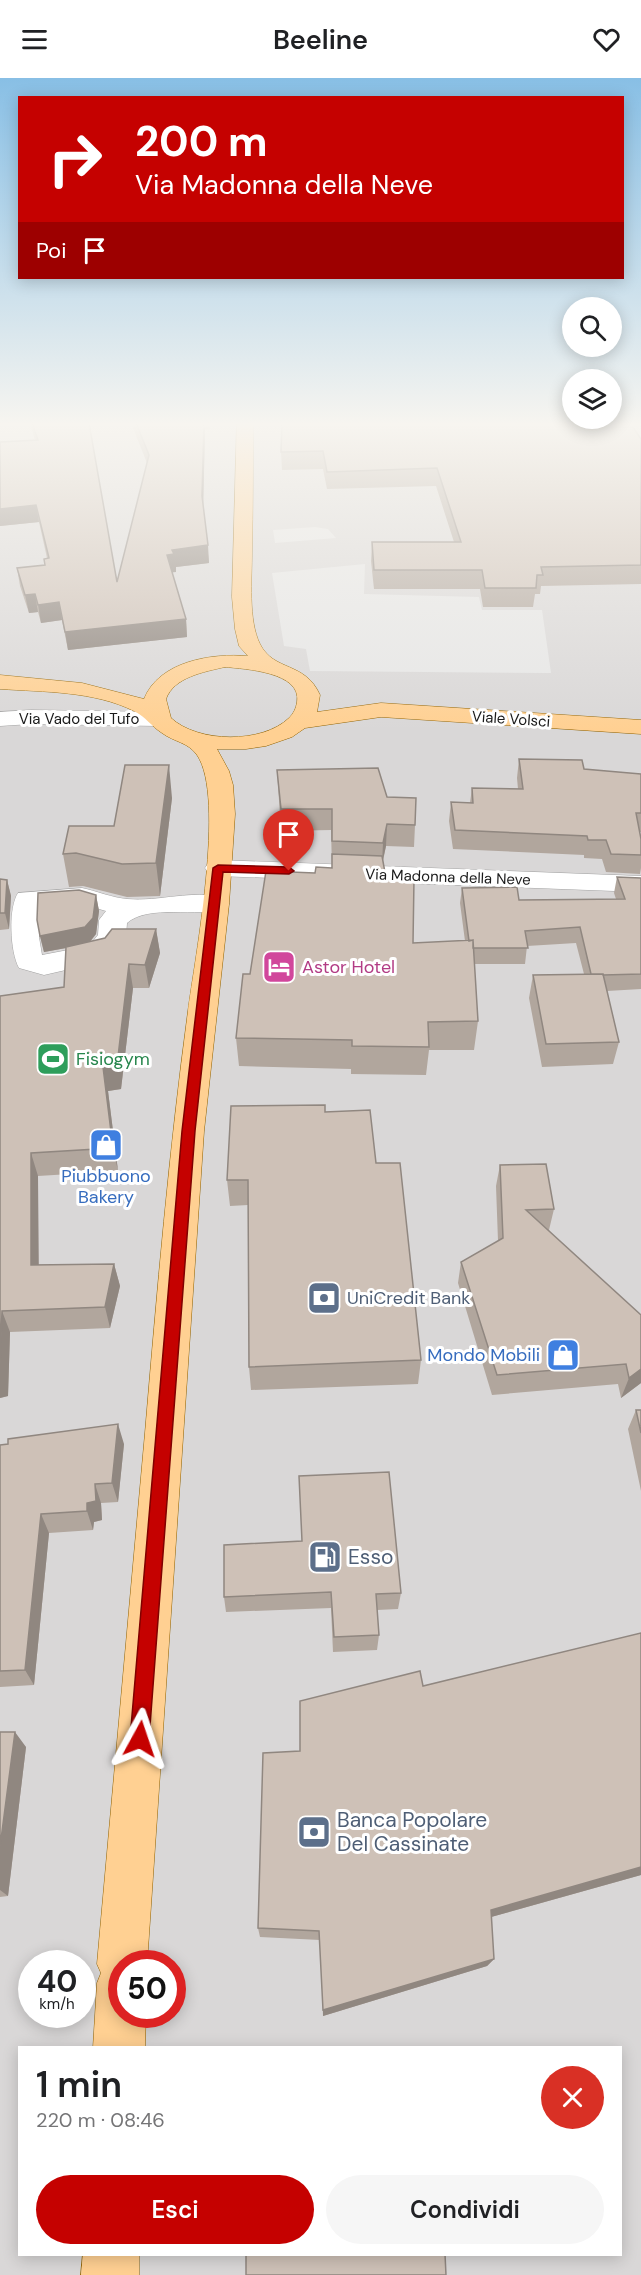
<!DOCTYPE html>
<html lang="it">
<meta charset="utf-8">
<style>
:root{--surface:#fff;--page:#f6f6f6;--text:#202124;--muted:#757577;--accent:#c50100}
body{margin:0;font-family:"DM Sans",sans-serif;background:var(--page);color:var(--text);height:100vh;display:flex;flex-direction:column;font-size:22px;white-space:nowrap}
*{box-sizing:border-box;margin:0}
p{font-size:20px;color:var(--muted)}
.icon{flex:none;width:33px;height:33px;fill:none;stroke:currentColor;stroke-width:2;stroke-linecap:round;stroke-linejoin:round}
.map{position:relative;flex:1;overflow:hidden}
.details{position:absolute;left:18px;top:1968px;width:604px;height:210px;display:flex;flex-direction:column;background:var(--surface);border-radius:0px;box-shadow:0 3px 15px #0003}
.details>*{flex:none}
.top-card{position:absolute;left:18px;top:18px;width:606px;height:183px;border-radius:0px;box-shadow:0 3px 15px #0003;background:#c50100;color:#fff;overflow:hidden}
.buttons{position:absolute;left:562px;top:219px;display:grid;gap:12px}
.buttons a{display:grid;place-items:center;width:60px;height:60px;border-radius:50%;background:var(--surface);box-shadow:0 3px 15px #0003;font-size:30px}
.speed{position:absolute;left:18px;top:1872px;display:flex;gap:12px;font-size:30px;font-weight:700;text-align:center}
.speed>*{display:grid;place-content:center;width:78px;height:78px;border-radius:50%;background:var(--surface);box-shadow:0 3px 15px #0003;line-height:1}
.speed small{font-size:15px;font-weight:400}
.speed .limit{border:9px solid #d22;background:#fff;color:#111}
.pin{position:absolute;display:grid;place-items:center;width:51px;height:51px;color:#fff;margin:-62px -26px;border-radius:50% 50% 50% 0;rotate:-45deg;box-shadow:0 0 6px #0007}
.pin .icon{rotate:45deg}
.me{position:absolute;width:66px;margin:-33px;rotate:5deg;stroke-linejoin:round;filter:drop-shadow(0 0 4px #0008)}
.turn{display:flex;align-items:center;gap:21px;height:126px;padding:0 18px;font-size:27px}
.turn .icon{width:78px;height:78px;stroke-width:2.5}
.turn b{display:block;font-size:42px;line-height:51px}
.then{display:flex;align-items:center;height:57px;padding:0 18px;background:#0003;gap:12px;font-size:22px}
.round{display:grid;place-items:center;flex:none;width:63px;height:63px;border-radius:32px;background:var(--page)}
.overview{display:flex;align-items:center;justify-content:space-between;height:102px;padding:0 18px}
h1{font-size:36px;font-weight:600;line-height:45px}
.cta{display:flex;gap:12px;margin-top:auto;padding:12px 18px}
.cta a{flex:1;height:69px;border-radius:36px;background:var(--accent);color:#fff;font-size:24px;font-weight:600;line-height:69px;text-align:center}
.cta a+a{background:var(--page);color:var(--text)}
header{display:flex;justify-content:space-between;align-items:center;height:78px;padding:0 18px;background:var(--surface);font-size:27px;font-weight:600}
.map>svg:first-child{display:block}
.residential{fill:#d9d7d7;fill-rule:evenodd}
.parking{fill:#e6e6e6}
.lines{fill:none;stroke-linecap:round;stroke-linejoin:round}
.minor-casing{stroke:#a1a1a1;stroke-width:1}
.major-casing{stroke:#916200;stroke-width:1}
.minor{fill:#fff;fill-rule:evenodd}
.major{fill:#ffd092;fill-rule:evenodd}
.wall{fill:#b1a69d}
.shaded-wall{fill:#908780}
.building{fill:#cec1b7;stroke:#908780;stroke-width:1.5}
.route{fill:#c50100;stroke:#800100;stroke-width:1.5}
.labels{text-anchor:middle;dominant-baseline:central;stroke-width:6;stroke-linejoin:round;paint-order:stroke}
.far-street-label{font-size:15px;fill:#1a1a1a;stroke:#fff}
.hotel-label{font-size:18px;fill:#b23c85;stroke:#fff;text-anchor:start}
.leisure-label{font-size:18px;fill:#27864d;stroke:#fff;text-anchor:start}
.shop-label{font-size:18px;fill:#366cbe;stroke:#fff}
.service-label{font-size:18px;fill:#4e5e75;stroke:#fff;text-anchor:start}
.near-service-label{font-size:21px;fill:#4e5e75;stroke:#fff;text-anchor:start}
</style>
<header><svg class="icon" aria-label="menu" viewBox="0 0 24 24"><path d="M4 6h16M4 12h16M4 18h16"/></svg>Beeline<svg class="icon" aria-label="heart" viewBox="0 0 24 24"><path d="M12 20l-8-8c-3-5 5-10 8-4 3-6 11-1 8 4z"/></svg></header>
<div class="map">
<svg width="641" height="2197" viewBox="0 0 641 2197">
<rect width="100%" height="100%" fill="#eee9de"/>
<path class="residential" d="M0,345H641V2197H0ZM32,1886H82V1936H32ZM122,1886H172V1936H122ZM20,1970H621V2176H20Z"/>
<path class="parking" d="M315,449L328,451L336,460L275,465L273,452Z
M365,486L364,516L479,519L482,532H542L551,595L310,593L306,571L284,568L272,495Z"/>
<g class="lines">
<defs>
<path id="minor" d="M31,632L159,634L167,636L170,641L167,646L159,648L31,646L0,648V634Z
M218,782L641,798V814L218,798L209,796L205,790L209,784Z
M82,810C96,813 113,820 127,821C160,824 193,811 226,820L229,826L226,832C197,839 149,826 127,845L126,858L109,882L44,897L19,890C10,874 8,830 18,815ZM82,826L106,833L99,842L98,857L89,868L42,877L39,859L40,829Z"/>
<path id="major" d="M237,345H253C253,388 253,431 252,474C252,500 248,542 260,566C274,594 305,583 320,617L317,634L381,625L641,642V656L381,639L305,650L292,659L266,668L246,671H217L229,693L233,707L235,736L229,826L204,1053L147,1886H122V1936H146L145,1970H93L97,1905L101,1895L97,1886C113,1709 129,1532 145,1355C157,1214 169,1073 188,933C195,880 226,719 197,677C188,664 174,664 162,655C151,648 146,639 134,633C94,613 44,614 0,611V597L82,605L144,621C159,583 212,575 248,578L239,568L235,551L232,519ZM225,589C245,591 302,594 297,624C296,630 294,635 289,640C262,666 198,665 171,640L166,621C174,599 204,594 225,589Z
M83,2176H139V2197H81Z"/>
</defs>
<use href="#minor" class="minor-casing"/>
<use href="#major" class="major-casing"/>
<use href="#minor" class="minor"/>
<use href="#major" class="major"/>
</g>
<path class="wall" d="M30,345H89L117,504L147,385L131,345H209L210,351L205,352L203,429L209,485L176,489V494H172L186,541L187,559L68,572L62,542L41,545L38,534L29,535L20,508L17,490L45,487L47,480L39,444L0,448V364L35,362Z
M582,350L641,361V506L541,508L540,516H535L533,529H483L480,511H374L371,483L372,464H454L436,408L327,411L323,391L282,392L281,374Z
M519,681L584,691L641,696V754H640L641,761V790L640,796L606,794L602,781L584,780V777L453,771L449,743L451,724L470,725L472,710L518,711L517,700Z
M277,692L387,719L415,747L414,769L386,768L383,783L386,800L413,865L465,863L460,825L462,810L519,822L616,821L614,815L617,799L641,800V911L607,913L619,964L613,986L542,989L529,920L533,897L584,896L576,865L527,868L525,886H474L478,943L474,972H429L426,997L351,996V991L239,988L236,960L250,896L315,795L332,790L331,752L281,753Z
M172,720L160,818L127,819L83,808L69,809L63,776L114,748Z
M0,801L7,802L11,818L9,851L0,852Z
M96,817L99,833L96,856L90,864L156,851L160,875L149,910H133L121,1011L108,1013L118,1093L38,1098V1187L114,1186L120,1208L110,1250L10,1254L8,1318L0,1320V918L64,909L66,870L44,874L40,858Z
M325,1034L376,1085L421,1282L418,1306L251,1312L249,1289L248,1127L230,1128L227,1102Z
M500,1087L554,1131L549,1152L641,1305L621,1320L618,1306L492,1317L458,1205L461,1184L498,1163L496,1108Z
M636,1332H641V1413L628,1351Z
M124,1366L118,1424L101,1425L102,1442L94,1444L93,1452L49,1455L34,1607L0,1609V1367Z
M224,1467L401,1515L398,1531L377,1532L379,1557L377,1572L333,1574L331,1530L226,1534L224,1519Z
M641,1555V1797L491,1839L494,1881L487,1888L323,1938L320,1862L260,1859L258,1850L300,1673L423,1608Z
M0,1654L26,1669L8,1818L0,1819Z"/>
<path class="shaded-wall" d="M204,345H205V352L203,435L202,418Z
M36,427L39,444L0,448V431Z
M208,467L209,485L176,489V494L168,495L167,477L172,472Z
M35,516L38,534L29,535L25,517Z
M59,524L62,542L41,545L38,527Z
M186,541L187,559L68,572L65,554Z
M169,687L172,720L160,818L156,785Z
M387,746L386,768L382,786L383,765Z
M7,802L11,818L9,851L5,835Z
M96,817L99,833L96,856L88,866L44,874L40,858Z
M156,851L160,875L149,910L145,887Z
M129,886L133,910L121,1011L108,1013L118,1093L113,1070L103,989Z
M31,1075L38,1098L39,1209L31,1187Z
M114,1186L120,1208L110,1250L105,1229Z
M2,1233L10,1254L8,1318L0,1320V1287Z
M641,1291V1305L621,1320L629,1300Z
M118,1346L124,1366L118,1424L112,1405Z
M95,1406L101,1425L102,1442L94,1444L93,1452L87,1433V1425Z
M41,1436L49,1455L34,1607L25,1592Z
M15,1654L26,1669L8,1818L0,1812V1769Z
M641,1789V1797L484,1841L491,1832Z
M494,1881L487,1888L323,1938V1932Z"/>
<path class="building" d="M32,345H89L117,504L149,377L136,345H204L202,418L208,467L172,472L174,476L167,477L186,541L65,554L59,524L38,527L35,516L25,517L17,490L45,487L44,481L49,480L36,427L0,431V364L38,362Z
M282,345H579L582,350L633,349L641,361V487L541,489L543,497H537L536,510H485L482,492H374L372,464H461L437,390L327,394L323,373L281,374Z
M519,681L582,682L584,691L641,696V735H636L641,761V777L611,776L606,762H588L587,758L455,752L451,724L473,725L472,710L523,711Z
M125,687H169L156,785L122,786L76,775L63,776L69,748H114Z
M378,690L387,719L416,720L415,747L387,746L383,765L332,763V731H281L277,692Z
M332,776L382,778L386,800L414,801L413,865L473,862L478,943L428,944L429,969L352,968V962L236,960L243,896H250L266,793L315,795L316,789L332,790Z
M617,799L641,800V896L603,897V896H591L580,849L525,853L528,870H473V862L469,863L462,810L517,809L519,822L625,821Z
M0,801L7,802L5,835H0Z
M79,812L96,817L93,840L85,849L40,858L37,842L38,815Z
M112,851H156L145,887L129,886L117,987L103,989L113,1070L31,1075V1187L114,1186L105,1229L2,1233L0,1287V918L64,909L66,869L105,860Z
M603,896L619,964L546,966L533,897Z
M325,1027V1034L370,1032L376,1085H400L421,1282L249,1289L248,1102H227L231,1028Z
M546,1086L554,1131L526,1132L641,1237V1291L629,1300L626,1286L497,1297L461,1184L503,1160L500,1087Z
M636,1332H641V1355Z
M118,1346L112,1405L95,1406L96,1423L87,1425V1433L41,1436L25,1592L0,1593V1367L8,1366V1361Z
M389,1394L401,1515L376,1516L379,1557L334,1559L331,1514L224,1519V1467L302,1463L299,1398Z
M641,1555V1789L491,1832L494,1881L323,1932L319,1853L258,1850L263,1675L300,1673V1623L420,1593L423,1608Z
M0,1654H15L0,1769Z
M246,2176H445L446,2197H246Z"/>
<linearGradient id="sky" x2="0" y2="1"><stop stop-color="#88bfe5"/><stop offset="0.53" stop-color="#f7f5f0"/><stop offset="1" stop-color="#f7f5f0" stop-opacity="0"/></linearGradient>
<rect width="641" height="653" fill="url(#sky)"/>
<path class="route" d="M218,787L289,789L294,793L289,796L223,794L195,1053L149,1661L146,1667L140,1670L133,1667L130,1661L182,1053L213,790Z"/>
<defs>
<symbol id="hotel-square" viewBox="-11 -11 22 22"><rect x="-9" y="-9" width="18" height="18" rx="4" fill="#d1479c" stroke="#fff"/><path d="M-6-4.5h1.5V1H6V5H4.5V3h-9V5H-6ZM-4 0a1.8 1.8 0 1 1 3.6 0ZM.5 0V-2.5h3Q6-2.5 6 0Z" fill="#fff"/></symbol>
<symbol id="stadium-square" viewBox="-11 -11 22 22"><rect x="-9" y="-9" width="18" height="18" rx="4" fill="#2e9e5b" stroke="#fff"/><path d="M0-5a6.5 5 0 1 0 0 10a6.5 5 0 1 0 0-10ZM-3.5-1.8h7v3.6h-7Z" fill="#fff"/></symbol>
<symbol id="shop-square" viewBox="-11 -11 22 22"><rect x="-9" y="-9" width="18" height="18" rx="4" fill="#3f7fe0" stroke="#fff"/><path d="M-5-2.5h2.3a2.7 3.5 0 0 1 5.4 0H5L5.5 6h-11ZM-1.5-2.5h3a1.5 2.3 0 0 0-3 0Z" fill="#fff"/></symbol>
<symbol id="bank-square" viewBox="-11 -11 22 22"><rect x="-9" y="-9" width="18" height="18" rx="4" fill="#5c6f8a" stroke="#fff"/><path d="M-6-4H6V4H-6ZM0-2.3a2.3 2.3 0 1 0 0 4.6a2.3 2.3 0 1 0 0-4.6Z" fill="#fff"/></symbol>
<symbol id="fuel-square" viewBox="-11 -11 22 22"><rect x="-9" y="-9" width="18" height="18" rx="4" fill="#5c6f8a" stroke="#fff"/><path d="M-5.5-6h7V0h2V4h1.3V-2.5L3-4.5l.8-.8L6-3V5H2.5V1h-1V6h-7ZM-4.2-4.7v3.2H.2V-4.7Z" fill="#fff"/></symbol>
</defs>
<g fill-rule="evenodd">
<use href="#hotel-square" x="260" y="870" width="38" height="38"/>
<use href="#stadium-square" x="34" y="962" width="38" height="38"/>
<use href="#shop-square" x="87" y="1048" width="38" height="38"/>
<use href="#bank-square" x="305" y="1201" width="38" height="38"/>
<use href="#shop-square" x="544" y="1258" width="38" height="38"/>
<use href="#fuel-square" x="306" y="1460" width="38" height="38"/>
<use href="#bank-square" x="295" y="1735" width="38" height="38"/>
</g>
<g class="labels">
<g class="far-street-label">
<text x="79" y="641">Via Vado del Tufo</text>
<text transform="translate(511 641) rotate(4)">Viale Volsci</text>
<text transform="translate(448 799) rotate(2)">Via Madonna della Neve</text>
</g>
<g class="hotel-label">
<text x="302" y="889">Astor Hotel</text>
</g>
<g class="leisure-label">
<text x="76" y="981">Fisiogym</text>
</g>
<g class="shop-label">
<text x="106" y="1098">Piubbuono<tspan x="106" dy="21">Bakery</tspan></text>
<text x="540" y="1277" text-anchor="end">Mondo Mobili</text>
</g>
<g class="service-label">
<text x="347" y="1220">UniCredit Bank</text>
</g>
<g class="near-service-label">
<text x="348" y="1479">Esso</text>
<text x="337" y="1742">Banca Popolare<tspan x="337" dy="24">Del Cassinate</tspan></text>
</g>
</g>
</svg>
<div class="buttons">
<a><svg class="icon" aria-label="search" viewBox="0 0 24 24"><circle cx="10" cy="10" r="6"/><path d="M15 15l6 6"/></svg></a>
<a><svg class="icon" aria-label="layers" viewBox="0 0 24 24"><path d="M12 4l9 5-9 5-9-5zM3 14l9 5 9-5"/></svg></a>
</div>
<div class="speed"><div>40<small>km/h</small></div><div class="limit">50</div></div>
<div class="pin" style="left:289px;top:793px;background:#d93025"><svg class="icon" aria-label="arrive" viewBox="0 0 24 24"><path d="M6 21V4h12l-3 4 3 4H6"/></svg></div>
<svg class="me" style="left:140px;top:1661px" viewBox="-20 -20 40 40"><path d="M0-17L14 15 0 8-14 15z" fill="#c50100" stroke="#fff" stroke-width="4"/></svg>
<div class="top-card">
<div class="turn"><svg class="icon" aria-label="right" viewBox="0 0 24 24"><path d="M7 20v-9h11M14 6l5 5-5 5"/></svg><div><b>200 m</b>Via Madonna della Neve</div></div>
<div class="then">Poi<svg class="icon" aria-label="arrive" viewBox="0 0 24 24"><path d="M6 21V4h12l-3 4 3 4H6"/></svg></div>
</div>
<section class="details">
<div class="overview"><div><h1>1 min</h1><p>220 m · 08:46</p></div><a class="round" style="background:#d93025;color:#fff"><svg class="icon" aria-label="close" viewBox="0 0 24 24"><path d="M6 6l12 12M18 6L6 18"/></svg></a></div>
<div class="cta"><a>Esci</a><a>Condividi</a></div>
</section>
</div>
